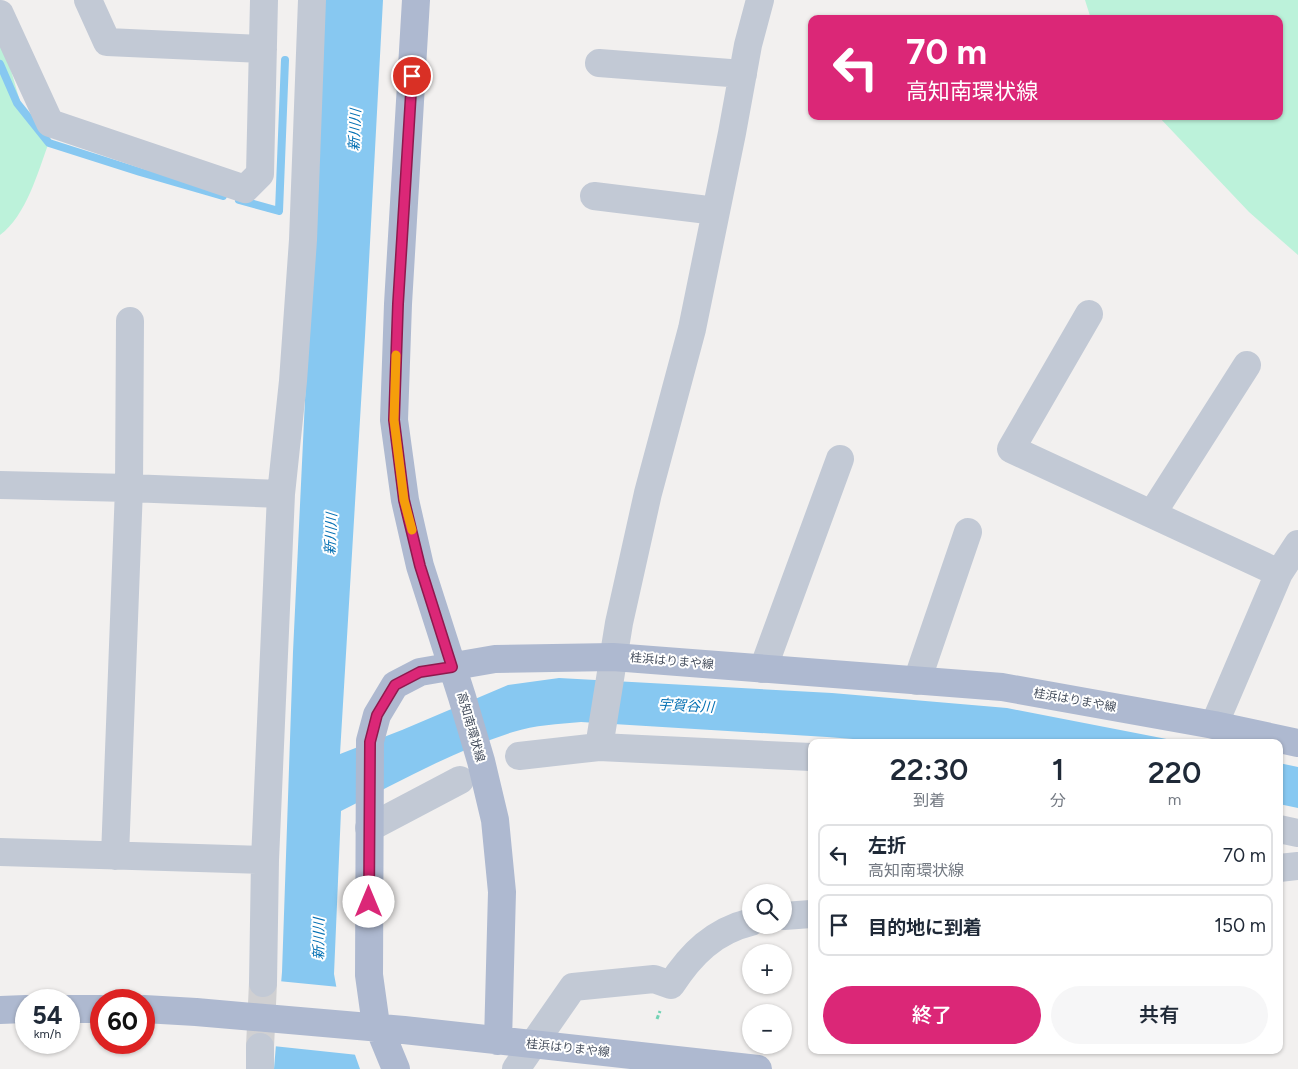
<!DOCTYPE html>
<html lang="ja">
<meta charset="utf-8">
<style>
:root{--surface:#fff;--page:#f6f6f7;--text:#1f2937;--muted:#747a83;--line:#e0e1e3;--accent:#db2777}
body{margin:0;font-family:Figtree,"Noto Sans JP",sans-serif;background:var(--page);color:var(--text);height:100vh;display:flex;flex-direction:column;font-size:19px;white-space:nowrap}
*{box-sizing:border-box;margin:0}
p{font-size:16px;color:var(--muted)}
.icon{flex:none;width:28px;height:28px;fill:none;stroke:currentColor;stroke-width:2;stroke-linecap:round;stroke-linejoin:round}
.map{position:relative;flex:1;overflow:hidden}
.drawer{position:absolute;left:808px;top:739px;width:475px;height:315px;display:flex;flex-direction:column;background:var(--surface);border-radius:10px;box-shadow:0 1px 4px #0004}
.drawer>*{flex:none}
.top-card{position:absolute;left:808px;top:15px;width:475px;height:105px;border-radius:10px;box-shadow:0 1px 4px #0004;background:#db2777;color:#fff;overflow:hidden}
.tools{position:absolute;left:742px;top:884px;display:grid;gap:10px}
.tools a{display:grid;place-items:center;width:50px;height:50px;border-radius:50%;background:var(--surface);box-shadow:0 1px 4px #0004;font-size:25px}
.speed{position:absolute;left:15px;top:989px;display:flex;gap:10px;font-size:25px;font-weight:700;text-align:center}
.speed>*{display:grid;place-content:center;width:65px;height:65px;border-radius:50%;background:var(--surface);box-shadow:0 1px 4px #0004;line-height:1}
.speed small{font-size:12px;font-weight:400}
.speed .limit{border:8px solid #d22;background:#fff;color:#111}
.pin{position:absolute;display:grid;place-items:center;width:42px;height:42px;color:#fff;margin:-21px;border:2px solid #fff;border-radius:50%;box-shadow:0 1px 5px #0007}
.me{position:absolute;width:55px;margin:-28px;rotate:0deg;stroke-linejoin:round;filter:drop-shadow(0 0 4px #0008)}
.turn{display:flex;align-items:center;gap:18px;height:105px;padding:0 15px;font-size:22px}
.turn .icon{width:65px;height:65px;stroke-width:2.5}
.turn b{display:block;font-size:35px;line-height:42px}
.eta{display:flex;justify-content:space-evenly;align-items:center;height:85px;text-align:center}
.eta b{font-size:30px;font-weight:600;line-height:35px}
.button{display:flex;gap:10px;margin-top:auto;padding:10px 15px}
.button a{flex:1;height:58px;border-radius:30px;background:var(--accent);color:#fff;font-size:20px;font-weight:600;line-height:58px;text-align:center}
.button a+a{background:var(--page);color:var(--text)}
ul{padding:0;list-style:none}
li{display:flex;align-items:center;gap:15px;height:62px;margin:0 10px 8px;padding:0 5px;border:2px solid var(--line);border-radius:10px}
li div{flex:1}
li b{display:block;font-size:19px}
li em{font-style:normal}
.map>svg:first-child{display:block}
.green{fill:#bcf2da}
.water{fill:#87c8f1}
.pier{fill:#f2f0ef}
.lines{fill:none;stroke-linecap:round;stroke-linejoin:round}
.stream{stroke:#87c8f1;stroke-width:8}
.minor-tunnel{stroke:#d0d0d2;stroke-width:28;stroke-dasharray:28 14;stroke-linecap:butt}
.path{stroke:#72d2b4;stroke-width:3;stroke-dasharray:4 2.5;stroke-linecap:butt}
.minor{stroke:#c2c9d5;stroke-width:28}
.major{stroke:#aeb9d0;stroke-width:28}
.route-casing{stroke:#8e194d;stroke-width:12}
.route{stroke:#db2777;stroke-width:9}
.slow{stroke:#f59e0b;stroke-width:9}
.labels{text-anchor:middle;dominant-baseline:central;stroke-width:4;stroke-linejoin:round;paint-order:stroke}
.street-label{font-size:12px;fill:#464f5e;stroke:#fff}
.water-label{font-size:14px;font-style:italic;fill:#0470b3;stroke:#fff}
</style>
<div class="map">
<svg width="1298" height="1069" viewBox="0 0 1298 1069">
<rect width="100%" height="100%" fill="#f2f0ef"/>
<path class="green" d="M1085,0H1298V255L1249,212L1158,116H1279V19H1091Z
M0,32L23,112L49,142C38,172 26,216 0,235Z"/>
<path class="water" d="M324,0H383L365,336L340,754L402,730L508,685L559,678L832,693L1007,708L1182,742H892L827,737L581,722C558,724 535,725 513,732C453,751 397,783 341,811L334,974L342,1018L360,1069H274L282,972L293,652Z
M1279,763L1298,767V808L1279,804Z"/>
<path class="pier" d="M278,981L339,987L345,1018L358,1055L273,1046Z"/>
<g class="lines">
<path class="stream" d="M0,64L17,103L49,143L140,172L223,196
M239,200L279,211L285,60"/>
<path class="minor-tunnel" d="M260,1047L263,983"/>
<path class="path" d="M657,1019L660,1011"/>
<path class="minor" d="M88,0L107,42L263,49
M0,14L50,123L245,189L260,174L264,0
M599,63L743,74
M594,196L716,211
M1089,314L1011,449L1279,573
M0,485L129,488L281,494
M1152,514L1247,365
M763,669L840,459
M917,681L968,532
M1214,725L1279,573L1298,544
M599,747L619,623L648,493L692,329L732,133L748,45L760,0
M519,756L599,747L811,757
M369,828L460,780
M1279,829L1298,833
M0,852L265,860
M115,856L129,488L130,321
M1279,868L1298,866
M784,916L811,914
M263,983L265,860L281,494L293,381L303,240L312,0
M260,1047V1069
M516,1069L573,987L654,979L671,985C691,954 714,931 751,922"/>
<path class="major" d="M416,0L398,304L394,420L405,500L420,566L462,697L481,761L495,820L502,892L498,1041
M69,1009H101
M144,1009L196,1012L404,1030L758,1069
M0,1010L26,1009
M396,1069L375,1018L369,975L370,741L377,715L395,685L420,672L495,659L613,657L1002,687L1214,725L1298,743"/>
</g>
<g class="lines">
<defs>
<path id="route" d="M369,902L370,742L377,715L395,685L420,672L452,667L420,566L404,500L394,420L398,304L412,76"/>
</defs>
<use href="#route" class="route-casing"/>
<use href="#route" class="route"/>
<path class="slow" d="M396,355L394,420L404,500L412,530"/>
</g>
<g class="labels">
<g class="street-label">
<text transform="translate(672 661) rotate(5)">桂浜はりまや線</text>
<text transform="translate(1075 700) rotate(10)">桂浜はりまや線</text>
<text transform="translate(471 727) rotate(74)">高知南環状線</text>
<text transform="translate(568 1048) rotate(6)">桂浜はりまや線</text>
</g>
<g class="water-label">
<text transform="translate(355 130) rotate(-87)">新川川</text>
<text transform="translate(331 534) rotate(-87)">新川川</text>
<text transform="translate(686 706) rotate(3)">宇賀谷川</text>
<text transform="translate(319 939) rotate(-89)">新川川</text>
</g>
</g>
</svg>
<div class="tools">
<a><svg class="icon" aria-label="search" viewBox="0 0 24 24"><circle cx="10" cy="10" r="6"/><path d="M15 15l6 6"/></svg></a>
<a>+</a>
<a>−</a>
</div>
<div class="speed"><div>54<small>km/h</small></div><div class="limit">60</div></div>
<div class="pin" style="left:412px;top:76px;background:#d93025"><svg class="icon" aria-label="arrive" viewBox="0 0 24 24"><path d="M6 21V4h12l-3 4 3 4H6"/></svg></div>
<svg class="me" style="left:369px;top:902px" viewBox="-20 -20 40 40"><circle r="19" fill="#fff"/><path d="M0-13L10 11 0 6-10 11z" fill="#db2777"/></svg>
<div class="top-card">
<div class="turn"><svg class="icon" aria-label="left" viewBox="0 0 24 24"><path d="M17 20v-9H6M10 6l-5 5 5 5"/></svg><div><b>70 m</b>高知南環状線</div></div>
</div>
<section class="drawer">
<div class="eta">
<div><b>22:30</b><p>到着</p></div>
<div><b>1</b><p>分</p></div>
<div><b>220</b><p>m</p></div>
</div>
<ul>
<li><svg class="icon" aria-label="left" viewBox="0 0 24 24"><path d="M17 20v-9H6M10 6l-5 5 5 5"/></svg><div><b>左折</b><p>高知南環状線</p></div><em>70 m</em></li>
<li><svg class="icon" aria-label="arrive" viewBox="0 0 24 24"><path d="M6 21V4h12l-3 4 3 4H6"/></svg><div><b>目的地に到着</b></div><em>150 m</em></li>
</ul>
<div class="button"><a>終了</a><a>共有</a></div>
</section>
</div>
